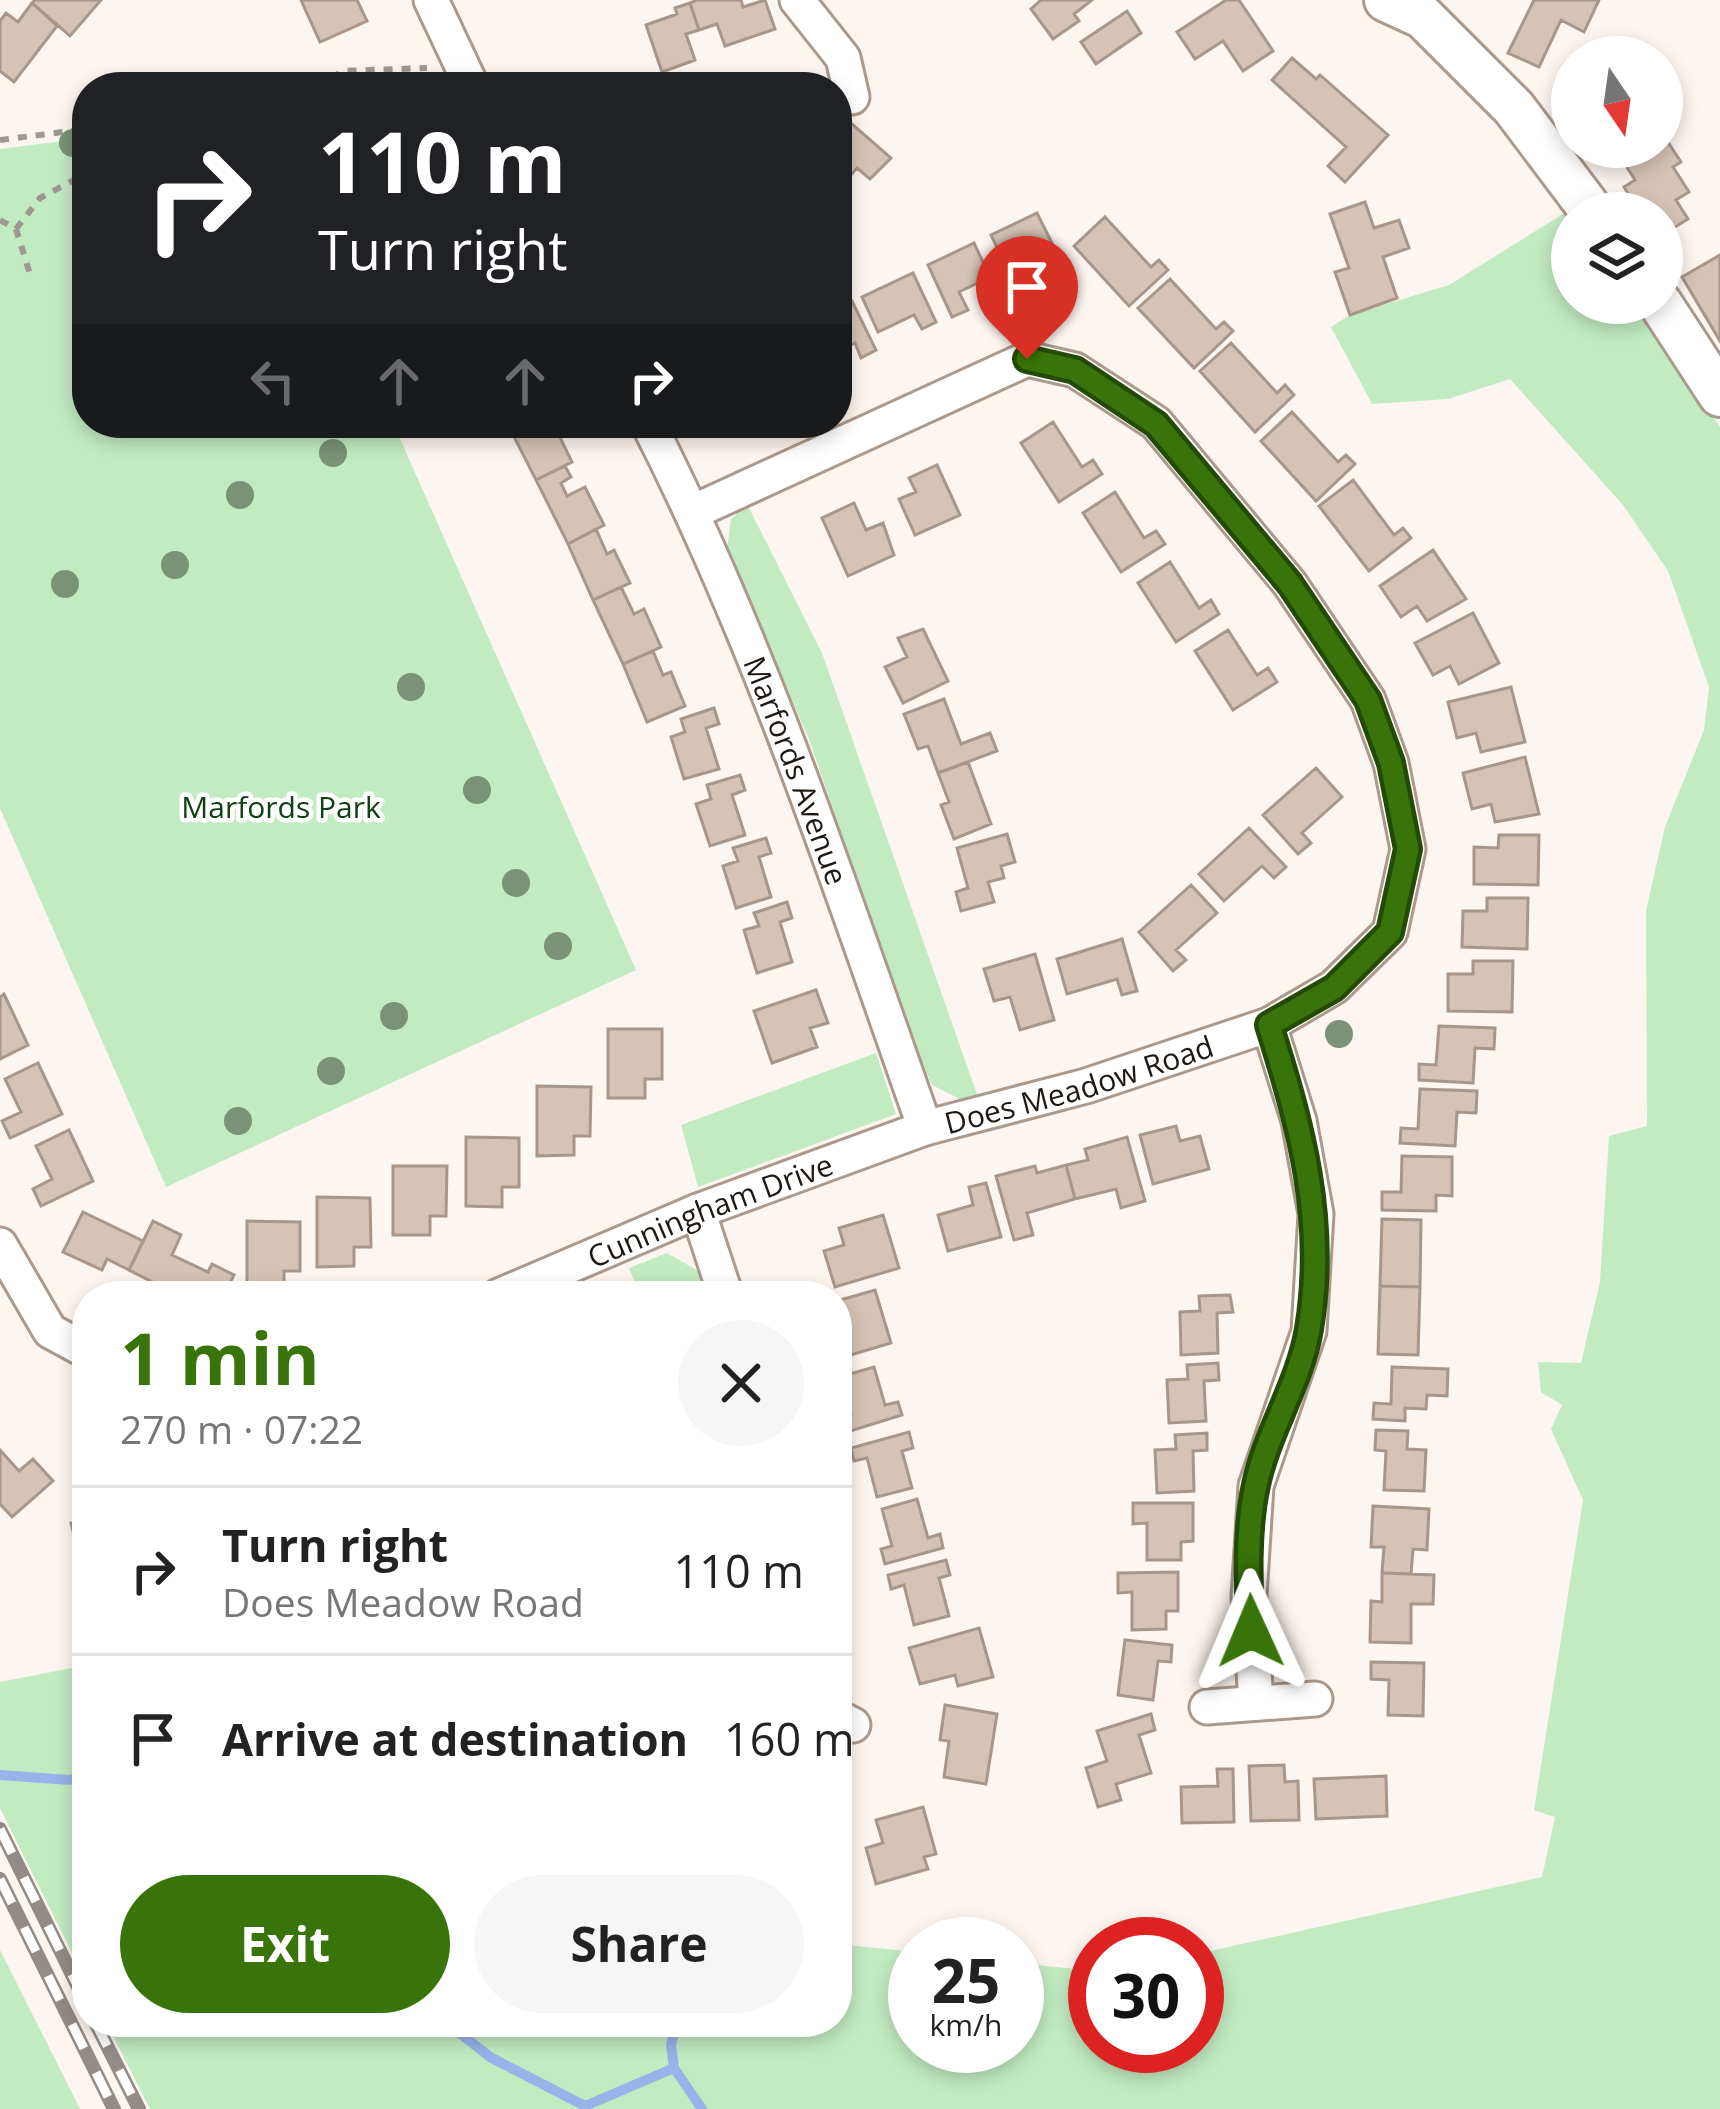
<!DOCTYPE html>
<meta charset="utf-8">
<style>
:root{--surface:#fff;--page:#f6f6f6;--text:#222;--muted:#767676;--line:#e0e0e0;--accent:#387409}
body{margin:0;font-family:"Open Sans",sans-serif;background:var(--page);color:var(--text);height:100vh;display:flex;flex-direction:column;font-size:45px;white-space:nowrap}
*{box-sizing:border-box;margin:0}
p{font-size:39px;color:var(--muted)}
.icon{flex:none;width:66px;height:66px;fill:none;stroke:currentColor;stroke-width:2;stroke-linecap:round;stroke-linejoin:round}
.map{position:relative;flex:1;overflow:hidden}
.panel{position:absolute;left:72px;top:1281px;width:780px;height:756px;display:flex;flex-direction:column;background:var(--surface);border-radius:48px;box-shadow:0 6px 18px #0003}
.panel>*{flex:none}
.banner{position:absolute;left:72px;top:72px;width:780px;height:366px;border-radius:48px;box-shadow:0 6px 18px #0003;background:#202124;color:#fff;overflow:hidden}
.needle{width:78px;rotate:167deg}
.controls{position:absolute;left:1551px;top:36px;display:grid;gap:24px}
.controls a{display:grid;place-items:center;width:132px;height:132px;border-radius:50%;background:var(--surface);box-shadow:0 6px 18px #0003;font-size:60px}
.speed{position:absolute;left:888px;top:1917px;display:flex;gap:24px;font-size:60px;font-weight:700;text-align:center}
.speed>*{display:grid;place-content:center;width:156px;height:156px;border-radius:50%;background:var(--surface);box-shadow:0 6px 18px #0003;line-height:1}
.speed small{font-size:30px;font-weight:400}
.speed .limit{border:18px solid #d22;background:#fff;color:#111}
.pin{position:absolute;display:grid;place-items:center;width:102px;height:102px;color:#fff;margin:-123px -51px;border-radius:50% 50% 50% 0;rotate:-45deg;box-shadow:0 0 12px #0007}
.pin .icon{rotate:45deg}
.me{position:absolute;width:132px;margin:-66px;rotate:359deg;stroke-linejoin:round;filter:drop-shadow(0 0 9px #0008)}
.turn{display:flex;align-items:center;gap:42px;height:252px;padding:0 48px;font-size:54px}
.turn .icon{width:156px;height:156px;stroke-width:2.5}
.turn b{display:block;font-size:84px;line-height:102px}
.lanes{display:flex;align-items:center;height:114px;padding:0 48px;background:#0003;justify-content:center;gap:60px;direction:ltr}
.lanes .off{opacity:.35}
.round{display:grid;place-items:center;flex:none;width:126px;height:126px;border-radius:63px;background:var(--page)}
.overview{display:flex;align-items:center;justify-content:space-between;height:204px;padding:0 48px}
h1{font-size:72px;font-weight:700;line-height:90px;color:var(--accent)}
.primary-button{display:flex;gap:24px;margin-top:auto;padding:24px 48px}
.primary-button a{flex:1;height:138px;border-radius:72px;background:var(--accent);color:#fff;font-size:48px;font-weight:700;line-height:138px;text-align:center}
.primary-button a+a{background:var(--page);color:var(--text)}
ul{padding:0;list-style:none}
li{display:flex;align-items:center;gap:36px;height:168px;padding:0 48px;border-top:3px solid var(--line)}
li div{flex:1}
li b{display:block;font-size:45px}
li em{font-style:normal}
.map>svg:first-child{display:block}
.green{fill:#c2ebc1}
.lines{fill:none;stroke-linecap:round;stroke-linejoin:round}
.stream{stroke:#97b3e9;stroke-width:10}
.building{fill:#d6c3b5;stroke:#a89689;stroke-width:3}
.minor-casing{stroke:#ab998b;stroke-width:39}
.tertiary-casing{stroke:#ab998b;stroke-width:48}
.path{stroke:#9e9792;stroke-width:6;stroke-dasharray:9 9;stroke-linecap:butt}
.minor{stroke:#fff;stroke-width:33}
.tertiary{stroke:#fff;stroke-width:42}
.rail-casing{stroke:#928b86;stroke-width:14}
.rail{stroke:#fff;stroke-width:9;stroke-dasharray:27;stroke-linecap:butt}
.tree{fill:#7a9276}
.route-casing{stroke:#244b06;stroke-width:30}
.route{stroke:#387409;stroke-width:21}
.labels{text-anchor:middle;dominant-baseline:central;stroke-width:9;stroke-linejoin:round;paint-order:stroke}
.street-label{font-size:30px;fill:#1e1813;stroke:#fff}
.park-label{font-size:30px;fill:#0f4113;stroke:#fff}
</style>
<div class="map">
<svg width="1720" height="2109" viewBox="0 0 1720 2109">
<rect width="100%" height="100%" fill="#fdf5ef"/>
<path class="green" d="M87,138V423H393L636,970L166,1187L0,808V149Z
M1571,209L1572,303H1635L1720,427V2109H150L106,2022H837V1944L915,1952V2046H1017V1963L1095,1971V2046H1197V1954L1542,1877L1555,1817L1534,1810L1583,1500L1551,1429L1562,1405L1541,1392L1538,1362L1581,1363L1600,1282L1609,1136L1647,1126L1646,911L1665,827L1704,730L1709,687L1668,571L1623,505L1510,379L1448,399L1372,404L1331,327L1350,315L1449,285Z
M747,504L822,653L979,1100L960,1099L932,1085L914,1044L809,739L727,550L731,519Z
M876,1053L896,1114L698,1187L681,1125Z
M667,1253L702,1273L711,1296H640L629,1268Z
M87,1665V1983L0,1808V1682Z
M0,1950L80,2109H0Z"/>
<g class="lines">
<path class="stream" d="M0,1775L70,1780L87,1773
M446,2022L490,2057L585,2106L674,2068L702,2109
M674,2068L671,2045L677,2022"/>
</g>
<path class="building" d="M35,0H101L70,36L32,3Z
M301,0H357L367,21L320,42Z
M697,0H741L743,7L765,0L775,29L725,46L717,24L699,30L690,3Z
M1041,0H1092L1074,14L1079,21L1053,39L1031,9Z
M1226,0H1239L1273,51L1243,71L1223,41L1195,59L1177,32Z
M1534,0H1599L1584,32L1561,20L1539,67L1508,53Z
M32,3L57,26L14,82L0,71V21L6,13L18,22Z
M690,3L699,30L686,34L695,60L662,72L646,25L677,14L675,8Z
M1127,11L1141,33L1096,64L1081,42Z
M1292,58L1316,79L1320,75L1388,135L1345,182L1328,166L1346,147L1272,80Z
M837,111L891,158L870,179L857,168L837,191Z
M1662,133L1681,162L1673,167L1689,192L1676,200L1688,219L1662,235V213H1640L1624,187L1635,180L1614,147H1662Z
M1365,202L1374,228L1399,220L1409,248L1383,257L1397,298L1350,315L1335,272L1349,268L1330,214Z
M1037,213L1054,247L1023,261L1031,279L1015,286L991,235Z
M1105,217L1151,267L1159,260L1168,270L1129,306L1074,246Z
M974,243L990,277L959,292L968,310L952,317L928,265Z
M1720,255V341L1682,277Z
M913,273L936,322L922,329L914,315L878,332L862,297Z
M1170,279L1216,329L1224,322L1233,331L1194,368L1138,308Z
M852,301L876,350L861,358L855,343L837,352V309Z
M1231,343L1277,393L1285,385L1294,395L1255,432L1200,371Z
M1292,412L1338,462L1346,455L1355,464L1316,501L1261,441Z
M1053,422L1082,467L1093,460L1102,474L1059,502L1021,443Z
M512,423H544L549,433L556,429L572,462L536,480L508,425Z
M937,465L960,515L915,535L899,499L916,492L909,478Z
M565,466L571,477L561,483L567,496L585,487L604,525L568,544L536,480Z
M1353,480L1394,535L1403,528L1411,538L1369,571L1319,506Z
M1115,492L1144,538L1156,531L1165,544L1121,572L1083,513Z
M854,503L866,530L883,523L894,555L848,576L822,518Z
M596,529L607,554L614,550L630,583L593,600L568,544Z
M1433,550L1466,599L1427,621L1417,606L1401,617L1380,586Z
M1170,562L1199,608L1211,600L1219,614L1176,642L1138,583Z
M621,587L634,614L644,609L661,647L623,664L593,600Z
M1473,613L1499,663L1459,684L1450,666L1433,675L1415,643Z
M923,629L948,681L903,703L885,667L907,657L898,638Z
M1228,630L1257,675L1268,668L1277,682L1233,710L1195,651Z
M653,651L663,675L671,672L685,706L647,722L623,664Z
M1511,687L1525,742L1481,752L1476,733L1457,738L1448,702Z
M944,699L961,744L990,733L997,751L938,773L928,746L918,749L904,714Z
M714,708L719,724L706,728L719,769L684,779L671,737L685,732L681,719Z
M1525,757L1539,814L1495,822L1491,804L1472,809L1463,773Z
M968,762L991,824L954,839L941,805L949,802L938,773Z
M1316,768L1342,797L1302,833L1311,843L1298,854L1263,815Z
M740,775L745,790L732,795L745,835L710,846L696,804L711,799L707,785Z
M1249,828L1286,867L1274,878L1262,866L1224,901L1199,874Z
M1007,834L1015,862L1001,866L1004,878L988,882L994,902L961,911L956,892L968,888L957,848Z
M1499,835H1539L1538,885L1474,884V847L1498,848Z
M766,838L771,853L759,857L771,897L736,908L723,866L738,861L733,848Z
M1191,885L1217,913L1176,950L1186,960L1173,971L1139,932Z
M1487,898H1528L1527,949L1462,947L1463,911H1487Z
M787,902L792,918L780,922L792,962L757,973L744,930L759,926L754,913Z
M1122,939L1137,991L1122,995L1117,979L1067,994L1057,959Z
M1035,954L1054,1020L1020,1030L1010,997L994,1001L984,969Z
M1473,961H1513L1512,1012L1448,1011V974H1473Z
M816,990L828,1023L810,1028L817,1047L772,1063L754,1011Z
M4,994L28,1045L0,1059V997Z
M1439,1026L1495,1028L1494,1049L1475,1048L1473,1083L1419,1080V1064L1436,1065Z
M608,1029H662V1079H645V1098H608Z
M38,1063L62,1114L10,1138L2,1121L21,1112L5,1079Z
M537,1086L591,1087L590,1136H574V1155L537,1156Z
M1420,1089L1477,1091L1476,1113L1457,1112L1455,1146L1400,1143L1401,1128L1418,1129Z
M1176,1126L1180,1141L1200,1136L1209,1169L1153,1184L1140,1135Z
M69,1130L93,1181L41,1206L33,1189L52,1179L36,1146Z
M466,1137L519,1138V1187H502V1207L466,1206Z
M1127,1137L1145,1201L1121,1208L1116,1189L1075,1199L1066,1165L1088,1160L1085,1149Z
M1402,1156L1452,1157V1196L1436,1195V1211L1382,1210V1192H1401Z
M1066,1165L1075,1199L1027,1213L1033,1235L1014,1240L996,1176L1035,1166L1037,1173Z
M393,1166H447L446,1216H430V1235H393Z
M986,1183L1001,1237L948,1251L938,1215L973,1205L969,1187Z
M317,1197L370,1198L371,1247H354V1266L317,1267Z
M83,1212L143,1241L129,1270L107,1259L102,1270L63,1252Z
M883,1215L899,1268L835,1287L824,1251L844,1245L839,1228Z
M1382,1219L1421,1220L1420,1287L1380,1286Z
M153,1221L181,1235L172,1255L208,1272L212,1264L234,1275L223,1296H161L150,1291L154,1283L129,1270Z
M247,1221L300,1222V1271H284V1290L247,1291Z
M1380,1286L1420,1287L1418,1355L1378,1354Z
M875,1290L891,1343L837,1359V1301Z
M1230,1295L1233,1312L1217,1313L1218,1353L1181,1355L1180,1312L1200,1311L1199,1296Z
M1218,1363L1219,1380L1204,1381L1206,1421L1169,1423L1167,1380L1188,1379L1187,1365Z
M874,1367L885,1405L898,1402L902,1415L844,1433L839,1418L851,1414L839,1377Z
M1392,1367L1448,1369L1447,1396L1427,1395L1426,1409L1405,1408V1421L1373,1419L1374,1403L1391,1404Z
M1376,1430L1408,1431L1407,1449L1426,1450L1424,1491L1384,1490L1386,1451L1375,1450Z
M909,1432L913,1448L902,1451L912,1488L877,1497L867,1458L854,1461L851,1448Z
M1207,1433V1450L1193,1451L1194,1491L1157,1493L1155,1450L1176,1449L1175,1435Z
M0,1450L19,1471L33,1459L53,1481L12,1517L0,1504Z
M917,1499L928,1538L940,1534L943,1548L885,1564L881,1549L892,1546L882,1509Z
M1133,1503H1193V1541L1181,1542V1560H1147V1523L1133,1524Z
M1373,1506L1429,1509L1427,1550L1413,1549L1411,1574L1382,1573L1384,1547H1371Z
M87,1519V1571L83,1572L71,1523Z
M946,1560L950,1575L939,1578L949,1616L914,1625L904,1585L891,1589L888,1575Z
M1178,1572V1611H1166V1629L1132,1630V1592L1118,1593V1573Z
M1382,1573L1434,1575L1433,1604H1411V1643L1370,1642L1371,1601L1382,1602Z
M979,1628L993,1677L958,1686L955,1675L920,1684L909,1648Z
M1125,1640L1172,1645L1171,1662L1158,1661L1153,1700L1118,1695Z
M1371,1662L1424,1663L1423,1716L1388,1715L1389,1680L1371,1679Z
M945,1705L997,1714L986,1784L944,1777L949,1741L940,1740Z
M1151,1714L1155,1730L1139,1735L1151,1773L1116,1784L1121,1800L1098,1807L1086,1768L1107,1761L1097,1731Z
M1284,1765L1285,1782L1298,1781L1299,1820L1251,1821L1249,1766Z
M1217,1769H1233L1234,1822L1182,1823L1181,1787L1218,1786Z
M1386,1776L1387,1816L1316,1819L1314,1779Z
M923,1807L936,1854L924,1857L928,1869L876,1884L866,1848L883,1843L876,1820Z"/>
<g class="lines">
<defs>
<g id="minor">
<path d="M431,0L472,87"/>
<path d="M797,0L843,58L852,97"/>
<path id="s1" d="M648,423C763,649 841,890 925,1128"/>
<path d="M698,1211L726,1296"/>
<path d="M0,1245L50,1331L87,1351"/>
<path id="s2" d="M499,1296L698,1211L925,1128L1086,1086L1269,1025L1334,987L1390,932L1408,849L1391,763L1368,700L1290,584L1156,423L1075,370L1027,359L693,512"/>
<path d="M1256,1702L1249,1596L1256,1486L1309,1331L1316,1214L1299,1121L1269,1025"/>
<path d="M1207,1707L1315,1699"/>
<path d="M837,1717L853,1725"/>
</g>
<path id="tertiary" d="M1386,0L1423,17L1514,108L1593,213
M1660,303L1720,395"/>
</defs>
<use href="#minor" class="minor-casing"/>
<use href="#tertiary" class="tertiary-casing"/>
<path class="path" d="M316,87L343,71L427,68
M0,140L87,129
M0,220L16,229L30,274
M16,229L40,198L87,173"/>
<use href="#minor" class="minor"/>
<use href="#tertiary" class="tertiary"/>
<defs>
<path id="rail" d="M0,1829L87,2005
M0,1879L114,2109
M95,2022L139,2109"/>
</defs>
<use href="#rail" class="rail-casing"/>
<use href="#rail" class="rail"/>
</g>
<g class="tree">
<circle cx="73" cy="143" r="14"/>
<circle cx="333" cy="453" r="14"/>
<circle cx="240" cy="495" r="14"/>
<circle cx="175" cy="565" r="14"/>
<circle cx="65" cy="584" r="14"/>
<circle cx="411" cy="687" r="14"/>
<circle cx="477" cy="790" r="14"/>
<circle cx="516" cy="883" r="14"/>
<circle cx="558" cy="946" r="14"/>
<circle cx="394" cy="1016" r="14"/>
<circle cx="1339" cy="1034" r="14"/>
<circle cx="331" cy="1071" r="14"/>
<circle cx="238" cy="1121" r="14"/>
</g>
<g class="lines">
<defs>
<path id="route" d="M1027,359L1075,370L1156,424L1290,584L1368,700L1391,763L1408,849L1390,932L1334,988L1269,1025C1301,1127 1327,1220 1309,1329C1300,1383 1267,1432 1256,1485C1246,1530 1248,1585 1251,1631"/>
</defs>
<use href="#route" class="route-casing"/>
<use href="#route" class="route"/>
</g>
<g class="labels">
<g class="street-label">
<text stroke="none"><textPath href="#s1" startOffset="378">Marfords Avenue</textPath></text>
<text stroke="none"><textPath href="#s2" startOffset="618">Does Meadow Road</textPath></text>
<text stroke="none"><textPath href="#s2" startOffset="228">Cunningham Drive</textPath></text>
</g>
<g class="park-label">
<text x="281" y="806">Marfords Park</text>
</g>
</g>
</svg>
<div class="controls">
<a><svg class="needle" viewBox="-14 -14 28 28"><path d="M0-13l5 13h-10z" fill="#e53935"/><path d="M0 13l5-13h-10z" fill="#767676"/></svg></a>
<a><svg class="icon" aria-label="layers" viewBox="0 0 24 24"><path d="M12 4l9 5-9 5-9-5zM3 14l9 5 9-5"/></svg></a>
</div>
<div class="speed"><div>25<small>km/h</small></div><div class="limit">30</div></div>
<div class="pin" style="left:1027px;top:359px;background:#d93025"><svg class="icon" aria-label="arrive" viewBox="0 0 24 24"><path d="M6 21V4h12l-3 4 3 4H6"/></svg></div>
<svg class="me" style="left:1251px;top:1631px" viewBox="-20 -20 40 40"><path d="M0-17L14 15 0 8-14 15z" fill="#387409" stroke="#fff" stroke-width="4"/></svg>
<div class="banner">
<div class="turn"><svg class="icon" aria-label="right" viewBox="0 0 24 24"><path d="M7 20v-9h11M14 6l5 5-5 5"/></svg><div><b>110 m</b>Turn right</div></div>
<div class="lanes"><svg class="icon off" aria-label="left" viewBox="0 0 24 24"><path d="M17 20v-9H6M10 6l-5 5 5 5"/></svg><svg class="icon off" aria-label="ahead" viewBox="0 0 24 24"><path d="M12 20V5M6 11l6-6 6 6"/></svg><svg class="icon off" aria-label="ahead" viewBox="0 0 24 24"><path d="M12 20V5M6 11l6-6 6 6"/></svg><svg class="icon" aria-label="right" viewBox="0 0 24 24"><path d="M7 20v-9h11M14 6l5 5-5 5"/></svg></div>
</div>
<section class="panel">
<div class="overview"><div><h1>1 min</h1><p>270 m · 07:22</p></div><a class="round"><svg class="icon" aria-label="close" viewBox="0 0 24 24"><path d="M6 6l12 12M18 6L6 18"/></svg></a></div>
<ul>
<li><svg class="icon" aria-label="right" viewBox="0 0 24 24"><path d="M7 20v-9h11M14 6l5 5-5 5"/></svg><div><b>Turn right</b><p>Does Meadow Road</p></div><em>110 m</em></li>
<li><svg class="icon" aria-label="arrive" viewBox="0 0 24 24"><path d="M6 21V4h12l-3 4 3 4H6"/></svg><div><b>Arrive at destination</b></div><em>160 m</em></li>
</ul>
<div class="primary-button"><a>Exit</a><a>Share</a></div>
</section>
</div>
